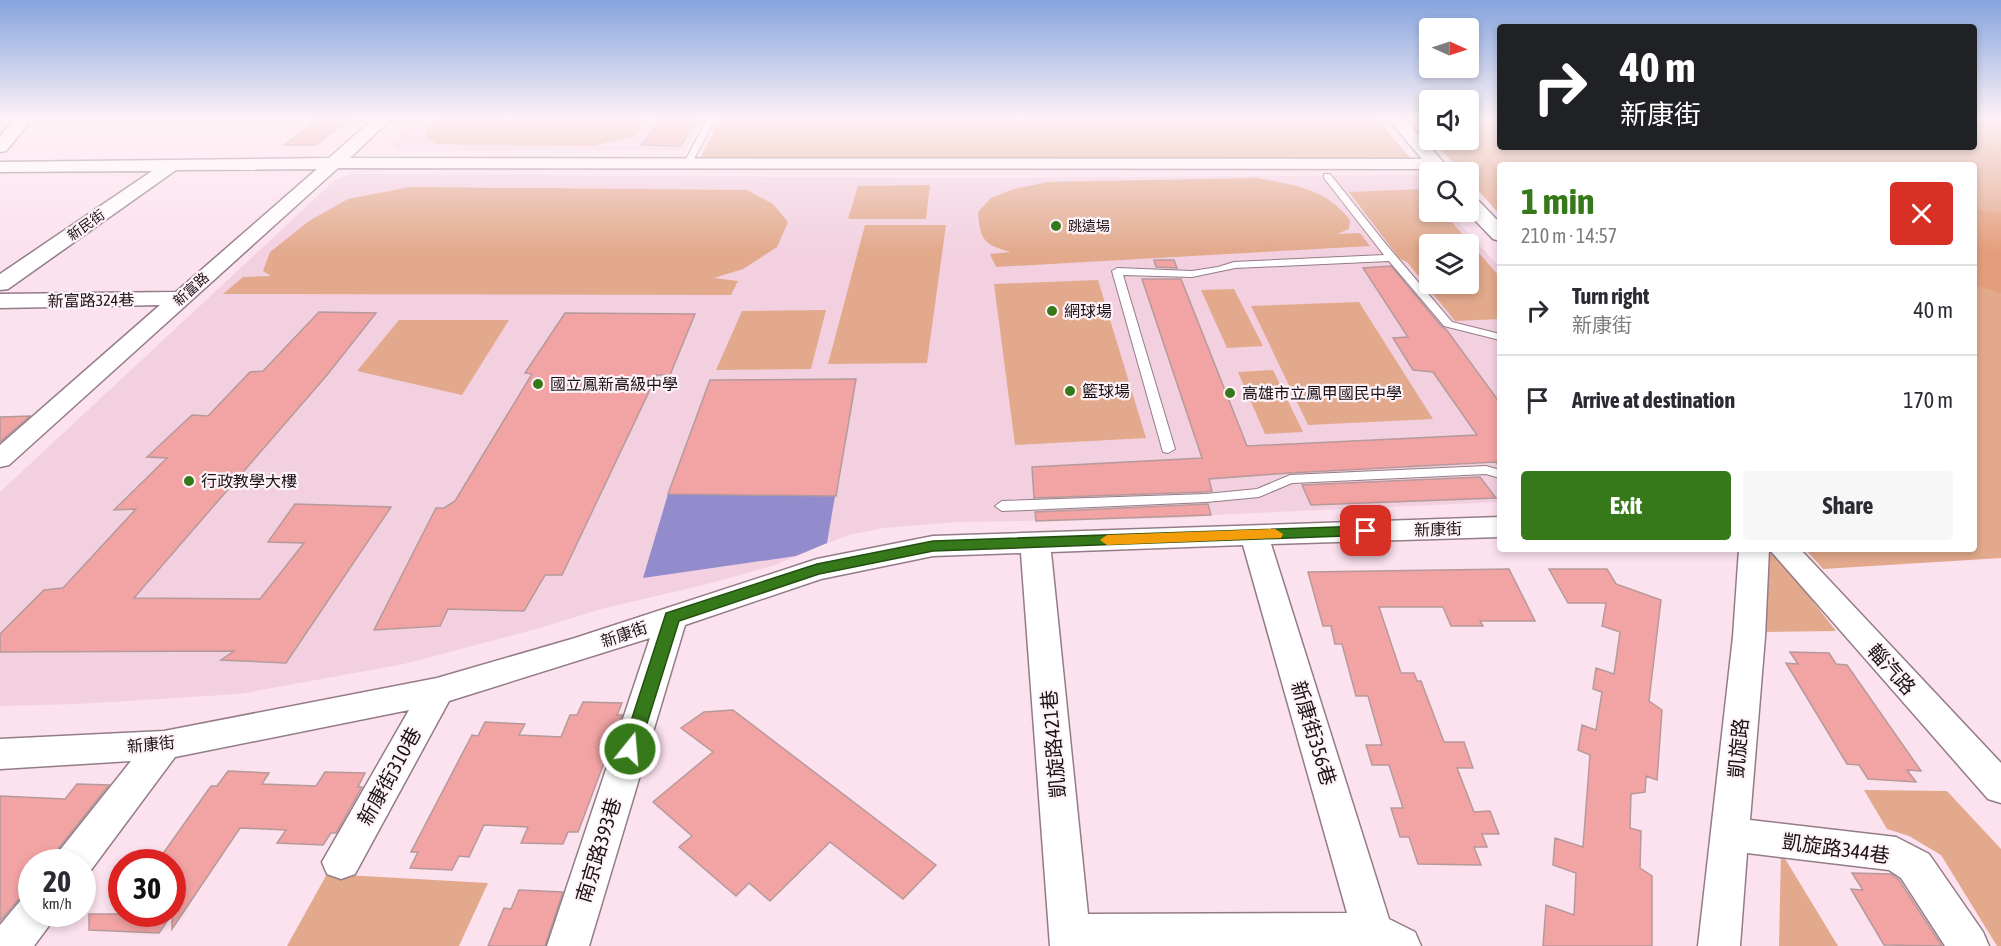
<!DOCTYPE html>
<meta charset="utf-8">
<style>
:root{--surface:#fff;--page:#f7f7f7;--text:#2b2b33;--muted:#7c7c81;--line:#e1e1e2;--accent:#36791a}
body{margin:0;font-family:"Asap Condensed","Noto Sans TC",sans-serif;background:var(--page);color:var(--text);height:100vh;display:flex;flex-direction:column;font-size:22px;white-space:nowrap}
*{box-sizing:border-box;margin:0}
p{font-size:20px;color:var(--muted)}
.icon{flex:none;width:33px;height:33px;fill:none;stroke:currentColor;stroke-width:2;stroke-linecap:round;stroke-linejoin:round}
.map{position:relative;flex:1;overflow:hidden}
.panel{position:absolute;left:1497px;top:162px;width:480px;height:390px;display:flex;flex-direction:column;background:var(--surface);border-radius:6px;box-shadow:0 3px 9px #0003}
.panel>*{flex:none}
.top-card{position:absolute;left:1497px;top:24px;width:480px;height:126px;border-radius:6px;box-shadow:0 3px 9px #0003;background:#202124;color:#fff;overflow:hidden}
.needle{width:39px;rotate:93deg}
.controls{position:absolute;left:1419px;top:18px;display:grid;gap:12px}
.controls a{display:grid;place-items:center;width:60px;height:60px;border-radius:6px;background:var(--surface);box-shadow:0 3px 9px #0003;font-size:30px}
.speed{position:absolute;left:18px;top:849px;display:flex;gap:12px;font-size:30px;font-weight:700;text-align:center}
.speed>*{display:grid;place-content:center;width:78px;height:78px;border-radius:50%;background:var(--surface);box-shadow:0 3px 9px #0003;line-height:1}
.speed small{font-size:15px;font-weight:400}
.speed .limit{border:9px solid #d22;background:#fff;color:#111}
.pin{position:absolute;display:grid;place-items:center;width:51px;height:51px;color:#fff;margin:-26px;border-radius:12px;box-shadow:0 3px 9px #0006}
.me{position:absolute;width:66px;margin:-33px;rotate:17deg;stroke-linejoin:round;filter:drop-shadow(0 0 4px #0008)}
.turn{display:flex;align-items:center;gap:21px;height:126px;padding:0 24px;font-size:27px}
.turn .icon{width:78px;height:78px;stroke-width:2.5}
.turn b{display:block;font-size:42px;line-height:51px}
.round{display:grid;place-items:center;flex:none;width:63px;height:63px;border-radius:6px;background:var(--page)}
.head{display:flex;align-items:center;justify-content:space-between;height:102px;padding:0 24px}
h1{font-size:36px;font-weight:700;line-height:45px;color:var(--accent)}
.cta{display:flex;gap:12px;margin-top:auto;padding:12px 24px}
.cta a{flex:1;height:69px;border-radius:6px;background:var(--accent);color:#fff;font-size:24px;font-weight:700;line-height:69px;text-align:center}
.cta a+a{background:var(--page);color:var(--text)}
ul{padding:0;list-style:none}
li{display:flex;align-items:center;gap:18px;height:90px;padding:0 24px;border-top:2px solid var(--line)}
li div{flex:1}
li b{display:block;font-size:22px}
li em{font-style:normal}
.map>svg:first-child{display:block}
.built{fill:#f2d0e0;fill-rule:evenodd}
.green{fill:#e2a98c;fill-rule:evenodd}
.forest{fill:#e39f7c}
.water{fill:#928ccd}
.building{fill:#f2a3a4;stroke:#b69a9a;stroke-width:1.5}
.lines{fill:none;stroke-linecap:round;stroke-linejoin:round}
.lane-casing{stroke:#947c87;stroke-width:2}
.street-casing{stroke:#947c87;stroke-width:3}
.lane{fill:#fff;fill-rule:evenodd}
.street{fill:#fff;fill-rule:evenodd}
.route{fill:#36791a;stroke:#234f11;stroke-width:1.5}
.slow{fill:#f59e0b}
.poi-dot{fill:#36791a;stroke:#fef3f8;stroke-width:2}
.labels{text-anchor:middle;dominant-baseline:central;stroke-width:4.5;stroke-linejoin:round;paint-order:stroke}
.far-street-label{font-size:14px;fill:#1b1216;stroke:#fef3f8}
.far-poi-label{font-size:14px;fill:#1b1216;stroke:#fef3f8;text-anchor:start}
.street-label{font-size:16px;fill:#1b1216;stroke:#fef3f8}
.poi-label{font-size:16px;fill:#1b1216;stroke:#fef3f8;text-anchor:start}
.near-street-label{font-size:20px;fill:#1b1216;stroke:#fef3f8}
</style>
<div class="map">
<svg width="2001" height="946" viewBox="0 0 2001 946">
<rect width="100%" height="100%" fill="#fce1ee"/>
<path class="built" d="M417,119H703L685,150L400,151L389,144Z
M351,174L962,178L1416,175L1429,190L1430,212H1449L1500,268V502L1211,515L1180,518L959,522L883,528L848,535L772,566L711,583L601,609L536,629L404,664L239,694L78,704L0,706V492L336,179ZM1430,244H1468V284H1430Z"/>
<path class="green" d="M441,119H641L642,126L634,136L592,146L437,144L425,137L428,127Z
M720,119H1377L1410,158L699,161Z
M1469,119H1500V147H1974V119H2001V558L1823,569L1805,549H1974V165H1500V215L1469,180L1468,172H1462L1431,140H1468Z
M1257,178C1294,185 1326,188 1350,220L1349,229L1337,234L1360,233L1370,246L996,267L990,254L1011,252C984,245 980,240 978,212L991,198L1014,189L1048,182Z
M930,185L926,219H848L858,186Z
M410,187L747,190L773,204L788,222L777,247L743,269L714,278L738,281L731,295L223,294L243,277L271,276L263,271L270,252L309,221L348,199Z
M1423,189L1429,196L1430,212H1443L1500,277V319L1455,321L1407,262L1400,259L1349,192ZM1468,244V284H1430V244Z
M865,225H946L927,363L828,364Z
M1098,280L1146,438L1015,445L994,284Z
M1234,289L1263,346L1227,348L1201,290Z
M1359,302L1433,419L1308,425L1251,306Z
M826,310L811,369L716,370L742,311Z
M399,320H509L462,395L357,371Z
M1273,370L1303,432L1265,434L1238,372Z
M1769,549H1772L1836,631L1766,632Z
M1864,790L1947,791L2001,849V946H1997L1941,855L1909,836L1887,829Z
M1781,852L1838,946H1779Z
M327,874L488,883L459,946H287Z"/>
<path class="forest" d="M1974,209L2001,213V293L1974,285Z"/>
<path class="water" d="M668,494L835,496L827,543L796,556L643,578Z"/>
<path class="building" d="M319,119H350L315,145H284Z
M661,119H698L680,146L642,145Z
M1154,260H1174L1177,268L1156,267Z
M1391,266L1442,327L1446,329L1500,403V468L1496,462L1290,473L1209,479L1212,491L1204,492L1034,498L1032,467L1202,458L1142,279H1181L1247,446L1477,435L1433,372L1413,370L1393,338L1408,337L1363,268Z
M319,312L376,313L327,375L134,598L260,599L304,543L268,542L295,504L391,507L286,663L221,660L234,651L0,652V634L44,590L63,588L136,509L114,510L167,458L147,457L192,415L208,416L250,372L263,371Z
M565,313L695,314L670,375H657L562,575H545L524,611L448,609L440,626L374,630L436,508H444L455,501L532,374L525,373Z
M856,379L836,496L668,494L710,380Z
M30,416L0,442V417Z
M1480,477L1496,498L1311,505L1302,485Z
M1208,504L1211,515L1036,521L1035,512Z
M1509,569L1535,621H1480L1483,626H1451L1443,607H1379L1401,673H1414L1417,681H1421L1444,742H1464L1473,768H1457L1474,812L1490,811L1499,834H1482L1487,847H1474L1481,865L1418,864L1409,837H1400L1391,808H1403L1389,765H1372L1366,745H1382L1368,696H1356L1342,644H1335L1331,626H1323L1308,572Z
M1549,569H1607L1616,584L1661,600L1649,701L1662,710L1657,780L1646,776L1645,792L1631,794L1630,828L1641,831L1640,868L1652,876V946H1543L1546,905L1574,915L1576,873L1553,865L1555,838L1583,847L1590,755L1578,750L1582,725L1596,730L1602,692L1593,689L1596,668L1614,674L1620,632L1602,626L1606,603H1568Z
M1790,652L1829,653L1836,664L1847,665L1921,771L1907,770L1916,782L1868,779L1859,765L1847,764L1786,663L1798,664Z
M583,702L622,703L617,715H622L578,832H568L563,844L521,843L528,827L484,825L469,857L459,856L452,870L410,868L418,852H411L472,735L478,736L485,722L525,724L519,735L561,737L570,715H577Z
M733,710L936,865L903,899L830,842L770,901L749,883L736,896L679,847L692,836L653,802L713,752L681,728L704,712Z
M228,771L269,773L262,784L316,786L325,772L365,773L358,787H362L336,833H331L323,845L277,843L286,830L240,828L172,929V862H157L211,786H217Z
M77,784L109,785L58,849L51,862H32V894L18,900L0,921V796L65,799Z
M1852,873L1891,874L1899,880L1942,946L1884,945L1851,889L1863,890Z
M519,890L563,892L545,946H488L504,908L511,909Z
M89,914H172L159,933L89,930Z"/>
<g class="lines">
<defs>
<path id="lane" d="M707,119H715L692,163L685,165L684,163Z
M1324,174H1330L1385,243L1452,322L1500,334V340L1444,326L1389,261L1235,268L1192,277L1123,275L1175,449L1168,453L1163,452L1112,271L1117,268L1192,271L1218,267L1234,262L1384,255L1324,178Z
M1486,466L1500,470V478L1486,474L1292,483L1259,497L1206,502L1002,511L995,506L1002,501L1206,494L1257,489L1290,475Z"/>
<path id="street" d="M15,119H32L6,151L0,152V136Z
M373,119H391L350,158L1422,159L1388,119H1405L1452,172H1434L1431,169L338,168L9,465L0,467V445L160,305L0,308V294L176,292L317,169L176,170L8,289L0,290V274L152,171L0,172V162L329,158Z
M1468,195L1475,197L1500,223V241L1493,239L1467,212Z
M1500,517V537L1271,544L1389,919L1415,932L1421,946H1050L1021,553L933,556L821,579L685,625L589,946H547L650,638L449,701L355,874L341,879L327,874L322,862L409,710L175,757L88,874L82,876V862H55L60,850L131,761L0,769V739L164,731L437,678L575,638L817,559L933,536ZM1243,545L1347,913L1088,914L1051,552Z
M1739,549H1800L2001,763V803L1988,799L1769,549L1765,637L1750,820L1896,837L1929,854L1983,932L1989,946H1945L1901,878L1889,870L1747,853L1740,946H1698L1733,637Z
M32,896V914H54L48,927L34,946H0V925L20,901Z"/>
</defs>
<use href="#lane" class="lane-casing"/>
<use href="#street" class="street-casing"/>
<use href="#lane" class="lane"/>
<use href="#street" class="street"/>
</g>
<linearGradient id="sky" x2="0" y2="1"><stop stop-color="#85a4dd"/><stop offset="0.47" stop-color="#fef2f7"/><stop offset="1" stop-color="#fef2f7" stop-opacity="0"/></linearGradient>
<rect width="2001" height="252" fill="url(#sky)"/>
<path class="route" d="M1366,526L1373,531L1371,535L933,551L819,574L679,621L639,749L637,754L630,756L624,754L622,749L666,613L817,564L933,541Z"/>
<path class="slow" d="M1275,529L1283,534L1281,538L1107,545L1100,540L1107,535Z"/>
<g class="poi-dot">
<circle cx="1056" cy="226" r="6"/>
<circle cx="1052" cy="311" r="6"/>
<circle cx="538" cy="384" r="6"/>
<circle cx="1070" cy="391" r="6"/>
<circle cx="1230" cy="393" r="6"/>
<circle cx="189" cy="481" r="6"/>
</g>
<g class="labels">
<g class="far-street-label">
<text transform="translate(86 225) rotate(-35)">新民街</text>
<text transform="translate(191 289) rotate(-42)">新富路</text>
</g>
<g class="far-poi-label">
<text x="1068" y="226">跳遠場</text>
</g>
<g class="street-label">
<text transform="translate(91 300) rotate(-1)">新富路324巷</text>
<text transform="translate(1438 529) rotate(-2)">新康街</text>
<text transform="translate(624 634) rotate(-19)">新康街</text>
<text transform="translate(151 744) rotate(-6)">新康街</text>
</g>
<g class="poi-label">
<text x="1064" y="311">網球場</text>
<text x="550" y="384">國立鳳新高級中學</text>
<text x="1082" y="391">籃球場</text>
<text x="1242" y="393">高雄市立鳳甲國民中學</text>
<text x="201" y="481">行政教學大樓</text>
</g>
<g class="near-street-label">
<text transform="translate(1892 669) rotate(48)">輜汽路</text>
<text transform="translate(1314 733) rotate(73)">新康街356巷</text>
<text transform="translate(1053 744) rotate(-95)">凱旋路421巷</text>
<text transform="translate(1738 748) rotate(-85)">凱旋路</text>
<text transform="translate(389 776) rotate(-61)">新康街310巷</text>
<text transform="translate(1836 848) rotate(8)">凱旋路344巷</text>
<text transform="translate(598 850) rotate(-73)">南京路393巷</text>
</g>
</g>
</svg>
<div class="controls">
<a><svg class="needle" viewBox="-14 -14 28 28"><path d="M0-13l5 13h-10z" fill="#e53935"/><path d="M0 13l5-13h-10z" fill="#7c7c81"/></svg></a>
<a><svg class="icon" aria-label="sound" viewBox="0 0 24 24"><path d="M4 9h4l5-4v14l-5-4H4zM17 9q2 3 0 6"/></svg></a>
<a><svg class="icon" aria-label="search" viewBox="0 0 24 24"><circle cx="10" cy="10" r="6"/><path d="M15 15l6 6"/></svg></a>
<a><svg class="icon" aria-label="layers" viewBox="0 0 24 24"><path d="M12 4l9 5-9 5-9-5zM3 14l9 5 9-5"/></svg></a>
</div>
<div class="speed"><div>20<small>km/h</small></div><div class="limit">30</div></div>
<div class="pin" style="left:1366px;top:531px;background:#d93025"><svg class="icon" aria-label="arrive" viewBox="0 0 24 24"><path d="M6 21V4h12l-3 4 3 4H6"/></svg></div>
<svg class="me" style="left:630px;top:749px" viewBox="-20 -20 40 40"><circle r="17" fill="#36791a" stroke="#fff" stroke-width="3"/><path d="M0-11L8 9 0 5-8 9z" fill="#fff"/></svg>
<div class="top-card">
<div class="turn"><svg class="icon" aria-label="right" viewBox="0 0 24 24"><path d="M7 20v-9h11M14 6l5 5-5 5"/></svg><div><b>40 m</b>新康街</div></div>
</div>
<section class="panel">
<div class="head"><div><h1>1 min</h1><p>210 m · 14:57</p></div><a class="round" style="background:#d93025;color:#fff"><svg class="icon" aria-label="close" viewBox="0 0 24 24"><path d="M6 6l12 12M18 6L6 18"/></svg></a></div>
<ul>
<li><svg class="icon" aria-label="right" viewBox="0 0 24 24"><path d="M7 20v-9h11M14 6l5 5-5 5"/></svg><div><b>Turn right</b><p>新康街</p></div><em>40 m</em></li>
<li><svg class="icon" aria-label="arrive" viewBox="0 0 24 24"><path d="M6 21V4h12l-3 4 3 4H6"/></svg><div><b>Arrive at destination</b></div><em>170 m</em></li>
</ul>
<div class="cta"><a>Exit</a><a>Share</a></div>
</section>
</div>
